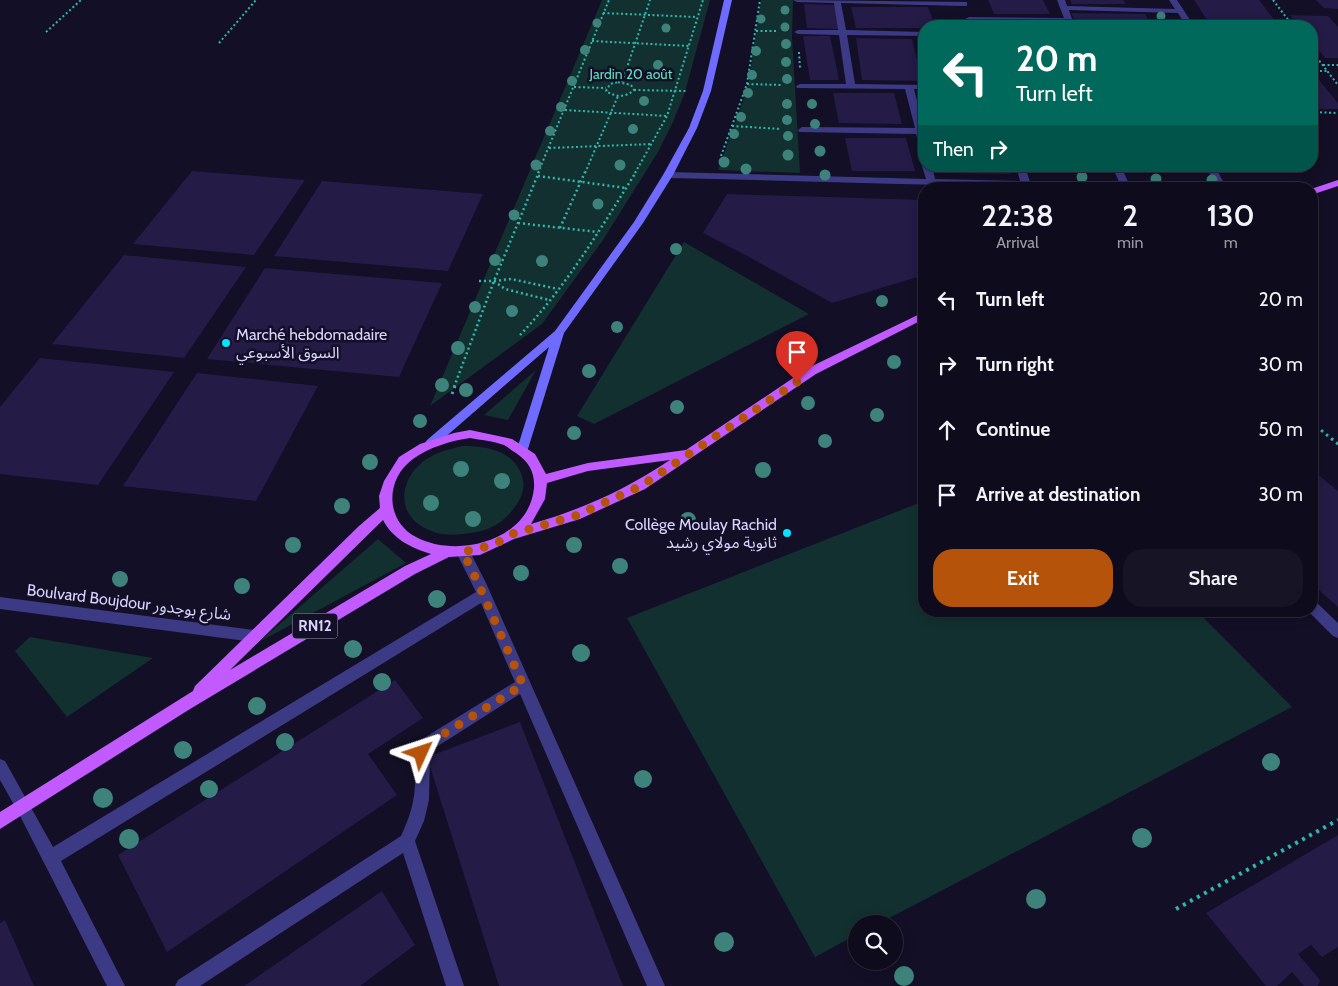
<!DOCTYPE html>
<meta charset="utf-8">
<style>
:root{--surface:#0e0b1c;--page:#171425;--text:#f1f3f6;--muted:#9b9ba3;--line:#2e2b3b;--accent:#b45309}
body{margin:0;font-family:Cabin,"Noto Sans Arabic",sans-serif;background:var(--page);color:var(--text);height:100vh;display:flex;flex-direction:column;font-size:19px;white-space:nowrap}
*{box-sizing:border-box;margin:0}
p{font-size:16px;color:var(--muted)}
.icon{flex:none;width:28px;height:28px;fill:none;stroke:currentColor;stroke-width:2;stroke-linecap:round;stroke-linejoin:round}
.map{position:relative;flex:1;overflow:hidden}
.details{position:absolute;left:918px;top:182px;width:400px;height:435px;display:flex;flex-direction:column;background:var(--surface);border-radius:20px;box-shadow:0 2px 12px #0003,0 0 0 1px var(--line)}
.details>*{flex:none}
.hud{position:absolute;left:918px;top:20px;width:400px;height:152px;border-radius:20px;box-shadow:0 2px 12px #0003,0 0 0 1px var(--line);background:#00695c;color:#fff;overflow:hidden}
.tools{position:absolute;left:848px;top:915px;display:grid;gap:10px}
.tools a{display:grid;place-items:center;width:55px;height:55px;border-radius:50%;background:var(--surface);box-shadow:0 2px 12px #0003,0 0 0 1px var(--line);font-size:25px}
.pin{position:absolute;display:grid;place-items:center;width:42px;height:42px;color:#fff;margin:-51px -21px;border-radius:50% 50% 50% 0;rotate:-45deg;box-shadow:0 0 5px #0007}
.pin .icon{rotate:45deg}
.me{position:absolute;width:55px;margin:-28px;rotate:48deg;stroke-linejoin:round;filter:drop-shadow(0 0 4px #0008)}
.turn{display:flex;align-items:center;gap:18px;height:105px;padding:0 15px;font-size:22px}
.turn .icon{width:65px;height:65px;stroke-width:2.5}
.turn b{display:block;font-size:35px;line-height:42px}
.then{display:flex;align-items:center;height:48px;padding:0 15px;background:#0003;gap:10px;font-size:19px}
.eta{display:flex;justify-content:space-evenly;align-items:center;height:85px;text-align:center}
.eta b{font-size:30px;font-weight:600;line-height:35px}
.action{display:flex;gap:10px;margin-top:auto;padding:10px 15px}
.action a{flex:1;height:58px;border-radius:20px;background:var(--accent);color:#fff;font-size:20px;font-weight:600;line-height:58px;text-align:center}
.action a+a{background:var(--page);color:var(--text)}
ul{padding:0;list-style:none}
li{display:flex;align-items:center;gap:15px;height:65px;padding:0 15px}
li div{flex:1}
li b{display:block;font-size:19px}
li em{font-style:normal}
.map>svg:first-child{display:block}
.green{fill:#12302f}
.building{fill:#241b47}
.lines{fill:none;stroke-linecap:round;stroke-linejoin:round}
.path-far3{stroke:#2fb8b0;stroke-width:2;stroke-dasharray:2 2.5;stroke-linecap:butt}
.path-far2{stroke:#2fb8b0;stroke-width:2.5;stroke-dasharray:2 3;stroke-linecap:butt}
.path-far1{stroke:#2fb8b0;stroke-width:3;stroke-dasharray:2.5 4;stroke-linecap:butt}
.path{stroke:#2fb8b0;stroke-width:4;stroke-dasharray:3 5;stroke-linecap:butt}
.service{fill:#3d3a85;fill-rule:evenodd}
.minor{fill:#3d3a85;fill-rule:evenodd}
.secondary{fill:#6f6bff;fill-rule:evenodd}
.primary{fill:#c25bff;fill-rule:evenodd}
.tree{fill:#3d827b}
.route{stroke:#b45309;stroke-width:9;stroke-dasharray:0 16.2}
.poi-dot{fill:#00e5ff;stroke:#130f26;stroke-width:2}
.labels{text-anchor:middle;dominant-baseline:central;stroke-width:5;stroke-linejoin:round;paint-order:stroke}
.far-park-label{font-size:14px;fill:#5fe0c0;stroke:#130f26}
.shield{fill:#130f26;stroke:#9e99be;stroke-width:1}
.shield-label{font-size:15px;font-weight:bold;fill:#d9d4ff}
.poi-label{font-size:16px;fill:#d9d4ff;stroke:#130f26;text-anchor:start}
.street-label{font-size:16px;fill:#d9d4ff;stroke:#130f26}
</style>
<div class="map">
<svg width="1338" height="986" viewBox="0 0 1338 986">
<rect width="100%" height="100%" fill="#130f26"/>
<path class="green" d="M602,0H710L685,92L673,122L658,152L603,240L542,324L430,406Z
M761,0H793L792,37L800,173L718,170L748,87Z
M684,242L809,314L594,424L577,416Z
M536,370L508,420L484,415Z
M462,446C486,446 513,450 522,476C527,490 519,503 510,513C501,524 485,532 470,533C454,536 437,536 423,527C392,509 403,472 430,457C440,451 451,449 462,446Z
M924,501V611H1197L1292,707L878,924H856V935L815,957L627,618Z
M378,539L406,563L259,642Z
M30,637L153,658L67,717L15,651Z"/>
<path class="building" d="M988,0H1043L1050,14H994Z
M1070,0H1123L1126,4H1072Z
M1194,0H1259L1279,26H1211Z
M1316,0H1338V9L1324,8Z
M804,4L835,5L838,29L807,28Z
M851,7H928L935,26H924V28H856Z
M1071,13L1145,14L1152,26H1078Z
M1290,15L1328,16L1338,27V58H1325L1311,41V26H1299Z
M982,24H1038L1039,26H983Z
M803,36H830L839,80H810Z
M856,38L912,39L922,81L862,80Z
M1311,75H1315L1338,103V109H1311Z
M833,93H894L902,124L839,123Z
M845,138H906L915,171H852Z
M944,166H1007L1010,174L946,173Z
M192,171L305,180L254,255L133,244Z
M322,181L483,194L448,271L274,256Z
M727,194L924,200V275L832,303L749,257L703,233Z
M124,255L246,267L184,358L52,344Z
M265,268L442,283L399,377L207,359Z
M40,358L174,372L98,485L0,474V407Z
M197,373L318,386L256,501L123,486Z
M1311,469L1338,491V607L1311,583Z
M395,680L423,718L368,754L397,795L167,952L118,855Z
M520,722L623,986H499L427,757Z
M1338,835V947L1322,957L1311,945L1298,954L1320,980L1318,986H1304L1292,972L1277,986H1266L1206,913Z
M382,891L415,945L360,986H244Z
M5,920L34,986H0V923Z"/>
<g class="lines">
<path class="path-far3" d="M1273,0L1293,26
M603,13L697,17
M756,31H778
M46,32L81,0
M592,41L690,46
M219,43L256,0
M1311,50L1338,85
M799,52L800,68
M1323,65H1338
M1311,71H1327
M618,82L631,85L634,90C625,98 615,97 606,91L610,84Z
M622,82L650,0
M747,84L781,85
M574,87L606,88
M634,90L686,91
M565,110L667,116
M1311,112L1338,113
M732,126L781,129
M549,148L652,144
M721,156L747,84L760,0
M538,173L609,0
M585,173L618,96
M635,173L667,116L703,0"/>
<path class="path-far2" d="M538,176L626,188
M518,223L598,232
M560,228L585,172
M479,281H494L505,289L549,300
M494,281L511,279L558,289
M520,335C566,287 601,228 636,172
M454,387L494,281L539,172"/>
<path class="path-far1" d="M452,394L455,386
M1311,422L1338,444"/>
<path class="path" d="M1176,909L1338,820"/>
<path class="service" d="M1311,601L1316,602L1338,623V638L1333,636L1308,611H1311Z"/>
<path class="minor" d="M793,0L967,2V6H964L841,3L846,30L924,32V36L847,35L855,84L924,85V89H914L924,128V152L920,149L916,134L799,132L798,130L802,127L915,128L905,89L797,88L796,86L800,84H846L839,35L798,34L794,32L798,30H838L834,3L797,2Z
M1057,0H1065L1067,6L1175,9L1169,0H1177L1194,26H1186L1178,13L1069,10L1072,19L1066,22L969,21L965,19L969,17L1064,18Z
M924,164V166H932L935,179L1020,181L1016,166H1025L1030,182L1120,184L1112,166H1121L1129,184L1207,186L1211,189C1030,189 849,182 668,178L663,175L668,172L926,179L922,166Z
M1206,166H1215L1227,189H1217Z
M463,547L468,548L486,583L665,986H647L520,694L430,751L429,800L424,821L415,841L464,986H446L403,853L200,986H175L178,980L401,836C409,819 415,801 415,783C416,768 412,756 419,741L515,682L481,603L61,861L125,986H107L18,812L0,780V759L5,761L53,847L476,592L456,552L458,548Z
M0,597L254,630L259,632L261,636L259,640L254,642L0,609Z"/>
<path class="secondary" d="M724,0H732L711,91L697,128L673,175L643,223L564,333L527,452L523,453L517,449L549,347L435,446H427L425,443L427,440L555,331L634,222L663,175L689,128L703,91Z"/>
<path class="primary" d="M1338,180V186L1311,195V189Z
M924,312V319L816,374L645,489L580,519L514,539L480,555L449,557L415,574L190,709L0,829V812L193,691L195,686L359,526L380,508L379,496L384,481L399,457L420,444L454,433L470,430L512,439L535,454L546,474L588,463L686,450L808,368ZM470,438C481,440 493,441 504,445C508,447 512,451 516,453C529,462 535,472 534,488C529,541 457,559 416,537C385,521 385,479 413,459C430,447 450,441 470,438ZM670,460C625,490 583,509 531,524L545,499L547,483L588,471ZM383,520C393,539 411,548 431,554L405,566L230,670Z"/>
</g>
<g class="tree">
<circle cx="785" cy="10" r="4.5"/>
<circle cx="1161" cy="16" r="4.5"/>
<circle cx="761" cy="19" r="4.5"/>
<circle cx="597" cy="23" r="4.5"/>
<circle cx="785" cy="27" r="4.5"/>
<circle cx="666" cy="28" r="4.5"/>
<circle cx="786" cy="44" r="5"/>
<circle cx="585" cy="50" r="5"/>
<circle cx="756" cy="51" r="5"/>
<circle cx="786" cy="62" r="5"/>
<circle cx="658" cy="65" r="5"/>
<circle cx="752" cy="75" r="5"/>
<circle cx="787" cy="79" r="5"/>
<circle cx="572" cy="81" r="5"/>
<circle cx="748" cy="93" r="5"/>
<circle cx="644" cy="101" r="5"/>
<circle cx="787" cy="104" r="5"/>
<circle cx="812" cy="104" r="5"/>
<circle cx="561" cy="107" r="5"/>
<circle cx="741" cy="117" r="5"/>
<circle cx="787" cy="120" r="5"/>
<circle cx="815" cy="124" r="5"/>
<circle cx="633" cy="129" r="5"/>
<circle cx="550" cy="131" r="5"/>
<circle cx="734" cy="134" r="5"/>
<circle cx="788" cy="136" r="5"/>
<circle cx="820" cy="151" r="5.5"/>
<circle cx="788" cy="155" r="5.5"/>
<circle cx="724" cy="162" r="5.5"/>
<circle cx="536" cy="165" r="5.5"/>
<circle cx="620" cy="165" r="5.5"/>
<circle cx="746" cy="169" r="5.5"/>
<circle cx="825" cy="175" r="5.5"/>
<circle cx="1082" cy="177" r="5.5"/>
<circle cx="1156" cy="179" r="5.5"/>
<circle cx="1212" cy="180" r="5.5"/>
<circle cx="598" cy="204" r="5.5"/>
<circle cx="514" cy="215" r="5.5"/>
<circle cx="676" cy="249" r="6"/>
<circle cx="495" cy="260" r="6"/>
<circle cx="542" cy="261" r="6"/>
<circle cx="882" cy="301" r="6"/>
<circle cx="475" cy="307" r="6"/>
<circle cx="512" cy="311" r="6"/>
<circle cx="617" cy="327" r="6"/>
<circle cx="458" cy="348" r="7"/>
<circle cx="788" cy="348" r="7"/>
<circle cx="894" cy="362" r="7"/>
<circle cx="589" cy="371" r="7"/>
<circle cx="442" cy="385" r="7"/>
<circle cx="466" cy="390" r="7"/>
<circle cx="808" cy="403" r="7"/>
<circle cx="677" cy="407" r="7"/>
<circle cx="877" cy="415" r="7"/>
<circle cx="420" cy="421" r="7"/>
<circle cx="574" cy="433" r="7"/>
<circle cx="825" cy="441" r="7"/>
<circle cx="370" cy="462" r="8"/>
<circle cx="461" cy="469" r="8"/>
<circle cx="763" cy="470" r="8"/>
<circle cx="502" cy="481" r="8"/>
<circle cx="431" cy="503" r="8"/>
<circle cx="342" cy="506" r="8"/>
<circle cx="473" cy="519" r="8"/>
<circle cx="688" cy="520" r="8"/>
<circle cx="293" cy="545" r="8"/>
<circle cx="574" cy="545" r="8"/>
<circle cx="620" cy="566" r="8"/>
<circle cx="521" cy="573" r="8"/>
<circle cx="120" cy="579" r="8"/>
<circle cx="242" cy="586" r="8"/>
<circle cx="437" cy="599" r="9"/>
<circle cx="353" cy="649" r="9"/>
<circle cx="581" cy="653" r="9"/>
<circle cx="382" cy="682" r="9"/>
<circle cx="257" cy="706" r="9"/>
<circle cx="285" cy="742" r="9"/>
<circle cx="183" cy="750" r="9"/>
<circle cx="1271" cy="762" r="9"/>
<circle cx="643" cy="779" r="9"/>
<circle cx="209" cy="789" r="9"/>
<circle cx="103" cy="798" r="10"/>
<circle cx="1142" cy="838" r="10"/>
<circle cx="129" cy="839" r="10"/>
<circle cx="1036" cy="899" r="10"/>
<circle cx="724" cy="942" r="10"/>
<circle cx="904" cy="976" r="10"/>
</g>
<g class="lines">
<path class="route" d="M421,753L424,746L523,685L478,583L463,552L481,548L497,543L512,534L575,516L641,486L797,382"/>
</g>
<g class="poi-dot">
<circle cx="226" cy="343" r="5"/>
<circle cx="787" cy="533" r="5"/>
</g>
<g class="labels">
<g class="far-park-label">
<text x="631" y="74">Jardin 20 août</text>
</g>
<rect class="shield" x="292.5" y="613.5" width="45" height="25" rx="4"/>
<g class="shield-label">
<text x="315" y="626">RN12</text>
</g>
<g class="poi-label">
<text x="236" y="334">Marché hebdomadaire<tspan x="236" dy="18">السوق الأسبوعي</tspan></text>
<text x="777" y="524" text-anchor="end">Collège Moulay Rachid<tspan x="777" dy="18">ثانوية مولاي رشيد</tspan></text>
</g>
<g class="street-label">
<text transform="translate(129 602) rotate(7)">Boulvard Boujdour شارع بوجدور</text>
</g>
</g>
</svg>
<div class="tools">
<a><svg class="icon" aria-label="search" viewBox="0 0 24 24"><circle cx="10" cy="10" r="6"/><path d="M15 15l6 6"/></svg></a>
</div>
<div class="pin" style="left:797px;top:382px;background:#d93025"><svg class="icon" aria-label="arrive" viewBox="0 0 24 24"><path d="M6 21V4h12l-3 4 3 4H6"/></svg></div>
<svg class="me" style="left:421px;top:753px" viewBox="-20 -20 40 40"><path d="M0-17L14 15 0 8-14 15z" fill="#b45309" stroke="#fff" stroke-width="4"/></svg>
<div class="hud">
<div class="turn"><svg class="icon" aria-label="left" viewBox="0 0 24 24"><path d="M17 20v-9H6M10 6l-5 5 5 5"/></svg><div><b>20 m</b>Turn left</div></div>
<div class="then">Then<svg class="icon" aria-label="right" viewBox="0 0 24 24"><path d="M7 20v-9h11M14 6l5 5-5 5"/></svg></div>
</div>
<section class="details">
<div class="eta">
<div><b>22:38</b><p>Arrival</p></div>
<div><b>2</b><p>min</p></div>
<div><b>130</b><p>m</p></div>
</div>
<ul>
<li><svg class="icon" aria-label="left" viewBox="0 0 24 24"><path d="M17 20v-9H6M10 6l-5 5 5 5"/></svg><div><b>Turn left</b></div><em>20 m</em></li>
<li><svg class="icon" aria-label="right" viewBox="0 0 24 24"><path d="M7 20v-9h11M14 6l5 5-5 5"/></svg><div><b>Turn right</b></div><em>30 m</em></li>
<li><svg class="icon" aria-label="ahead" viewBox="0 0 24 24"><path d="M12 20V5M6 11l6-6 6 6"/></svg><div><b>Continue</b></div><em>50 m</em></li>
<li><svg class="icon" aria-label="arrive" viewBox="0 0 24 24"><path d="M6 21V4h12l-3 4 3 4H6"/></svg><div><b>Arrive at destination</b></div><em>30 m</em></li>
</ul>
<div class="action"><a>Exit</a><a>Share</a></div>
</section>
</div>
